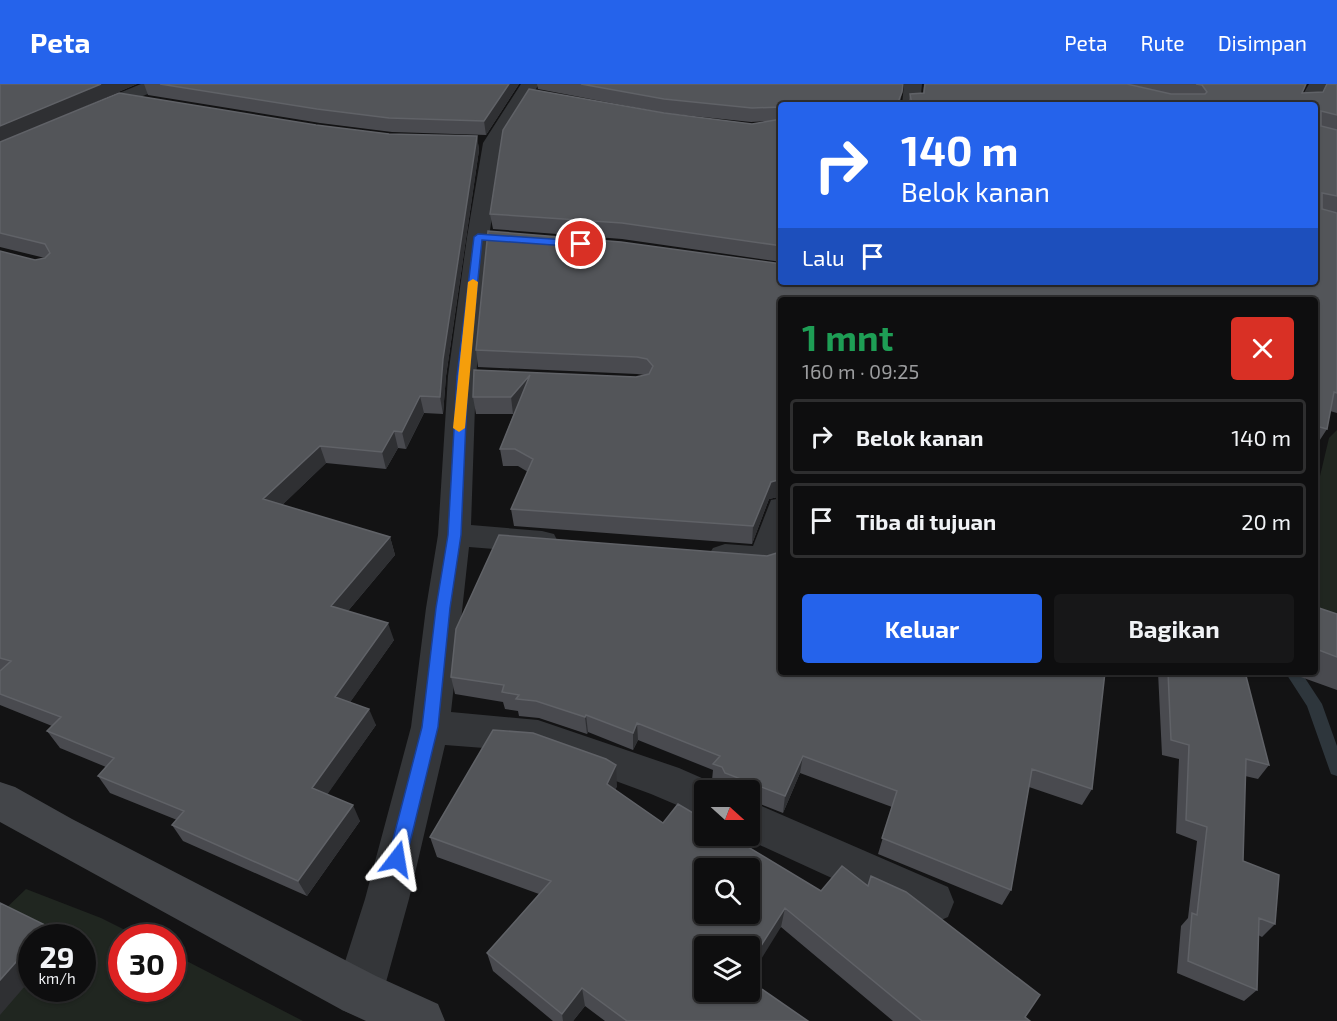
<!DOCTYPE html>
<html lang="id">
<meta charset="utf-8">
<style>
:root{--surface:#0e0e0f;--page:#171718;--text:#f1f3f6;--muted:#9b9c9e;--line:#2e2e2f;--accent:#2563eb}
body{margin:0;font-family:"Exo 2",sans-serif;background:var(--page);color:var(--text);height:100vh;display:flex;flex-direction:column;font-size:22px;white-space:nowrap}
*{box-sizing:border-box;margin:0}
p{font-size:20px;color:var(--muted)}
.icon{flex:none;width:33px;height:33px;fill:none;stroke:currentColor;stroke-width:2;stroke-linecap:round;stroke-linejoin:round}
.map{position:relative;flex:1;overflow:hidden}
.details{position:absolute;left:778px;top:213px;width:540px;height:378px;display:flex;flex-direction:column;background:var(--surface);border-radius:6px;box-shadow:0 2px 4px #0004,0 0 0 2px var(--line)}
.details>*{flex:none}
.guide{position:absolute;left:778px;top:18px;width:540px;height:183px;border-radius:6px;box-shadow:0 2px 4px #0004,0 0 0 2px var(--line);background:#2563eb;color:#fff;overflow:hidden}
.needle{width:39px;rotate:111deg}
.controls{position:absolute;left:694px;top:696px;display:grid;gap:12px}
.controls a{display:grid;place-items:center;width:66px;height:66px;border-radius:6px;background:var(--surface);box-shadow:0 2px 4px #0004,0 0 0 2px var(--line);font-size:30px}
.speed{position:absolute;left:18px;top:840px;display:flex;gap:12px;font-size:30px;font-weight:700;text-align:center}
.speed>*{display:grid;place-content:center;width:78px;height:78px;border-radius:50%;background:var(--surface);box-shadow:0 2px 4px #0004,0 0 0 2px var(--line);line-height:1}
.speed small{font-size:15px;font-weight:400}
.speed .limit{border:9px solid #d22;background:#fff;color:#111}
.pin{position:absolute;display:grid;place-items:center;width:51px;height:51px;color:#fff;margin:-26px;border:3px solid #fff;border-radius:50%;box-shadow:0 2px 6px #0007}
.me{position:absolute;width:66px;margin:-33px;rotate:14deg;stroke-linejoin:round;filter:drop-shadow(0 0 4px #0008)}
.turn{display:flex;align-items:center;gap:21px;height:126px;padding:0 24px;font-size:27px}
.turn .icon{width:78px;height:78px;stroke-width:2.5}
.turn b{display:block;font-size:42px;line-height:51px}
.then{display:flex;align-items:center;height:57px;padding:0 24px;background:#0003;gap:12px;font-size:22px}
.round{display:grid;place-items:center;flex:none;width:63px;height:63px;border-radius:6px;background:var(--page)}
.overview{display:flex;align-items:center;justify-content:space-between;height:102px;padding:0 24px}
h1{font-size:36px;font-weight:700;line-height:45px;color:#1e9e55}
.action{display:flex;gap:12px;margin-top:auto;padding:12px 24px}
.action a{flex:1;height:69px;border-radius:6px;background:var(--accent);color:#fff;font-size:24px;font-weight:700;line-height:69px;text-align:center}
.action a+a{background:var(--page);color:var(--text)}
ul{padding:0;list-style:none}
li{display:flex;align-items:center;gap:18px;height:75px;margin:0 12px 9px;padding:0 12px;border:3px solid var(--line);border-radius:6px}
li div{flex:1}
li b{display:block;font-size:22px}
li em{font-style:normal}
header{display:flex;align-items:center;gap:36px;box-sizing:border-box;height:84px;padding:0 30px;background:var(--accent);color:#fff}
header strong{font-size:28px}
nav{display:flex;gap:33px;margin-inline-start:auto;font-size:21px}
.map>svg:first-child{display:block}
.green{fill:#202620;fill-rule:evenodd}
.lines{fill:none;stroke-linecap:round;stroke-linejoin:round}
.stream{fill:#2e363c;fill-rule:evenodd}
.street{fill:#343639;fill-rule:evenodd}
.secondary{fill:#434549;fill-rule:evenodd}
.wall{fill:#494a4f}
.shaded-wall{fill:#2f3033}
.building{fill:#535559;stroke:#606267;stroke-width:1.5;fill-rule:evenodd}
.route{fill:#2563eb;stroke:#184099;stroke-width:1.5}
.slow{fill:#f59e0b}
</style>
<header>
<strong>Peta</strong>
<nav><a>Peta</a><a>Rute</a><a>Disimpan</a></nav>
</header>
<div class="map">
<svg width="1337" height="937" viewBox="0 0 1337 937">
<rect width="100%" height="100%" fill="#131314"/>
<path class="green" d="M1337,346V553L1316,545V396L1320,392L1329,354Z
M26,805L101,834L139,853L122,854V904H172L173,870L303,937H0V830ZM32,854H82V904H32Z"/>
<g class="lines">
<path class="stream" d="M1285,588H1301L1322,620L1337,662V692L1331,690L1307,622Z"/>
<path class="street" d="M141,0H165L162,4L95,32H83L80,28L83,24Z
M521,0H539L503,59L489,153L476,292L471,441L542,447L554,450L558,458L554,466L542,469L469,463L451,628L538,636L679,684L720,702L722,706H705V733L651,710L537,668L445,661L409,815L383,909L376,926L359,933L342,926L335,909L365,815L411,643L426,524L438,451L448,292L467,153L483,59Z
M904,0H922L920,21H902Z
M1309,0H1327L1315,21H1297Z
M843,198H867L862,216H838Z
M1223,198H1247L1243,216H1219Z
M782,414V475L777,483C757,489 733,486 713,480L708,472L713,464L725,460L753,462L771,416Z
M750,717L948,803L954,818L948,833L932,840L740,752H750Z"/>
<path class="secondary" d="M0,698L15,703L72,735L376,892L438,920L445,937H366L342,926L0,738Z"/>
</g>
<path class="wall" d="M0,0H137L62,32L316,41L389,50L477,52L479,66L446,292L443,330L424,329L406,365L398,364L386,385L326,379L282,421L390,453L395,471L348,527L394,556L350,618L376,641L327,710L360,737L307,812L183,757L172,741L177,736L110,709L98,692L106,683L60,664L47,647L52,642L0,621V167L35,176L45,174L0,163Z
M144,0H519L486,51L392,48L320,39L148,11Z
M537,0H903L782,21V178L622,155L493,145L490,130L664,29L752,40L768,37L751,38L664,29L538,5Z
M924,0H1306L1302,9L1323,8L1337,0V329L1330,327L1327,345L1316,362V216H782V412L769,415L752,460L514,442L511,425L528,388L518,382H503L500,365L514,329L513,330H476L473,313L636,293L645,291L637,290L478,283L476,266L782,198H841L840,202H1248V198H1316V21H908L910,10L923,9Z
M780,468L1092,705L1082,721L1029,703L1011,806L1002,821L878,770L892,723L800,689L783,729L750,716V706H727L724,705L721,700L712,696L713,686L638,656L633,666L588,648L587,650L539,634L519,632L518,627L505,625L503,618L455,610L451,593L767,472Z
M1316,523L1337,530V606L1287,588H1316Z
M1158,588H1245L1269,681L1258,695L1245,692L1243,777L1275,840L1262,853L1258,851L1257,906L1244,917L1177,889L1181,842L1188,834L1197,757L1176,749L1179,675L1162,671Z
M617,702L615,706L663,739L1025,933L1030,937H893L781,843L705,908L808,937H605L585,922L573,937H553L493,887L487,869L539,810L437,773L430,753Z"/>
<path class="shaded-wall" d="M101,0H137L0,59V42Z
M509,0H519L486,51L484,37Z
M902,8L900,21H897Z
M477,52L479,66L446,292L443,330L440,313L443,275Z
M530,291L532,308L513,330L511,313Z
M420,312L424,329L406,365L402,348Z
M394,347L398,364L386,385L382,368Z
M320,362L326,379L270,433L263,415Z
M782,395V412L769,415L752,460L753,442L771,398Z
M390,453L395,471L337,540L331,522Z
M388,539L394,556L342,630L335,613Z
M369,625L376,641L320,721L312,704Z
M586,631L588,648L587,650L585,633Z
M637,639L638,656L633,666V649Z
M803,672L800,689L783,729L785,712Z
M616,681L617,702L609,721L607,700Z
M353,721L360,737L307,812L298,797Z
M785,824L781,843L750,893V879Z
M47,842L58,854H37Z
M32,860V894L0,931V896Z
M582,904L585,922L573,937H563L562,930Z"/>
<path class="building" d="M0,0H101L0,42Z
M160,0H509L484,37L389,34L317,25Z
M581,0H903L902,8L897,21H782V23L752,24L664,15Z
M925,0H1127L1171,10H1205L1207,8L1202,1L1196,0H1306L1302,9L1323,8L1327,0H1337V31L1321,27V42L1337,46V112L1322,109V125L1337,129V309L1334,308L1327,345L1316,342V216H782V395L771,398L753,442L511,425L533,375L515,365H500L530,291L511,313H473L474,286L636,293L649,290L653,282L647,275L637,273L476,266L488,147L621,158L782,180V198H838V199L840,202H866L867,198H1225V201L1252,202L1253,198H1316V21H912L910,10L924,9Z
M529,5L664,29L752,40L782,35V162L622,139L490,130L503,46Z
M119,9L316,41L389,50L477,52L443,275L440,313L420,312L402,348L394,347L382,368L320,362L263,415L390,453L331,522L388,539L335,613L369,625L312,704L353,721L298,797L172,741L184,727L98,692L114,674L47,647L61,633L0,610V587L11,577L0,574V167L35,176L45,174L50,169L45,160L0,149V58Z
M499,451L767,472L780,468L782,465V588H1105L1092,705L1032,685L1011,806L882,754L897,707L803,672L785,712L725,689L722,683L713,680L720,672L637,639L633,649L586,631L585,633L536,617L516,615L519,611L502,608L504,601L451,593L456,545Z
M1316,523L1337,530V573L1316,565Z
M1168,588H1245L1269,681L1246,675L1243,777L1279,791L1275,840L1259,834L1257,906L1188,877L1192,829L1197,831L1207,743L1186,736L1189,661L1171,656Z
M493,646L533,649L606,675L616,681L607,700L663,739L678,720L705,736V752H730L821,807L842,782L868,802L871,792L906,808L1040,911L1025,933L1030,937H922L785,824L750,879V862H705V908H750V897L808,937H627L582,904L562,930L487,869L551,797L430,753ZM705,784H750V830H705Z
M0,819L47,842L37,854H32V860L0,896Z"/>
<path class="route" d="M478,150L581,157L586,160L581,163L482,156L468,292L461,451L450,524L438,643L406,775L403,781L397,784L390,781L388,775L422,643L436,524L448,451L457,292L474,153Z"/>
<path class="slow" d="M473,195L478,198L465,344L459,348L453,344L468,198Z"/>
</svg>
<div class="controls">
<a><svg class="needle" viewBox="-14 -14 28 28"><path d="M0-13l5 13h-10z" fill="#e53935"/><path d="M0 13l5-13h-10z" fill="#9b9c9e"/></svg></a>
<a><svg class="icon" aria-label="search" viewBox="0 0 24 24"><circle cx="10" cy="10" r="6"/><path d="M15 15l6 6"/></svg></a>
<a><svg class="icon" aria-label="layers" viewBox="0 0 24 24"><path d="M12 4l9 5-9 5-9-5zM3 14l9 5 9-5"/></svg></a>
</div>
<div class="speed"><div>29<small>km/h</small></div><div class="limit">30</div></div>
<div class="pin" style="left:581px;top:160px;background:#d93025"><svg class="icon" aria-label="arrive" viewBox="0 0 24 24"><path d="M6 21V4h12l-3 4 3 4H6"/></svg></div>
<svg class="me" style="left:397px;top:775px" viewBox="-20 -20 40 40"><path d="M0-17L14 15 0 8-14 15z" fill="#2563eb" stroke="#fff" stroke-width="4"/></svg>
<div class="guide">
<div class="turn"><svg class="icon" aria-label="right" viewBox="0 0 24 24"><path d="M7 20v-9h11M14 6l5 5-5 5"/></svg><div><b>140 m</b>Belok kanan</div></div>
<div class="then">Lalu<svg class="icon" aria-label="arrive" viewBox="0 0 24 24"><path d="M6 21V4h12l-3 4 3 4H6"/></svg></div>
</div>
<section class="details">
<div class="overview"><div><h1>1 mnt</h1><p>160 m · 09:25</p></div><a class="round" style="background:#d93025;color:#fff"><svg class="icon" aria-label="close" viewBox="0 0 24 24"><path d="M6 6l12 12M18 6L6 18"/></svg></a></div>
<ul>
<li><svg class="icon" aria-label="right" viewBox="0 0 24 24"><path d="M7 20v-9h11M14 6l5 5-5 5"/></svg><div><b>Belok kanan</b></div><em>140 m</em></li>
<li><svg class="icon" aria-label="arrive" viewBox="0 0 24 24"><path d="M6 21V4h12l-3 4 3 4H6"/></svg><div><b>Tiba di tujuan</b></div><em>20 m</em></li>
</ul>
<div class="action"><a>Keluar</a><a>Bagikan</a></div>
</section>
</div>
